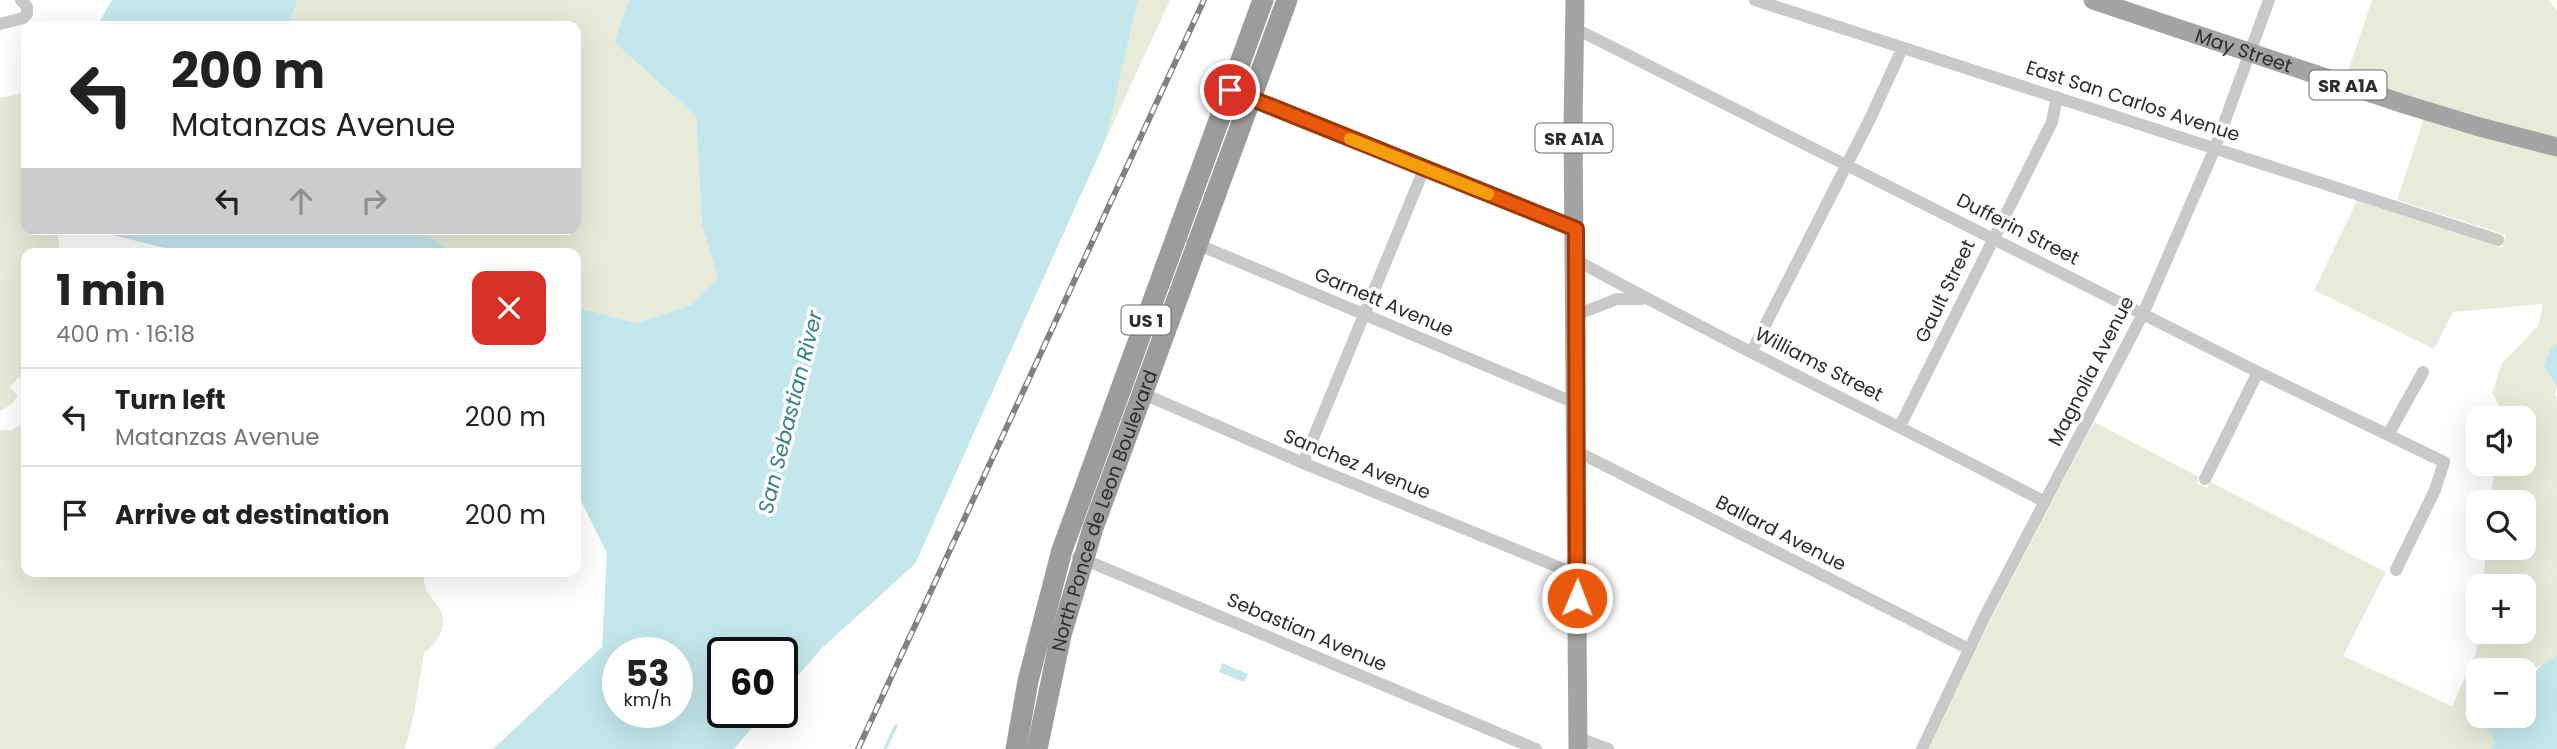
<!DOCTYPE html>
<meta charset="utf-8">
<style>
:root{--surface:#fff;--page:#f2f2f2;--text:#222;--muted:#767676;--line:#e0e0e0}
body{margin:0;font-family:Poppins,sans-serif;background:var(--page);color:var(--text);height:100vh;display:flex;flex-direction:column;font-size:26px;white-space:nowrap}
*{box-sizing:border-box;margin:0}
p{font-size:23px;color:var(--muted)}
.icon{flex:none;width:38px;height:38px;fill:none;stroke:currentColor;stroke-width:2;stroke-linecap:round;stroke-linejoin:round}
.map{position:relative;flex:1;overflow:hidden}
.side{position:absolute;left:21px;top:248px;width:560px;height:329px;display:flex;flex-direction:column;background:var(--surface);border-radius:14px;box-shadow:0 7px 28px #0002}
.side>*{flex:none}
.banner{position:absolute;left:21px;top:21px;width:560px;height:214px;border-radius:14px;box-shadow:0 7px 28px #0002;background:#fff;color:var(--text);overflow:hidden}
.controls{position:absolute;left:2466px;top:406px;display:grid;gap:14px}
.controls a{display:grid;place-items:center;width:70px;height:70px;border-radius:14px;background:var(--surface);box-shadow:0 7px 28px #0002;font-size:35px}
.speed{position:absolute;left:602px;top:637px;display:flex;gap:14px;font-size:35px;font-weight:700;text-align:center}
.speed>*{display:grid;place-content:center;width:91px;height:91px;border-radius:50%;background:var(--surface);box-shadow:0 7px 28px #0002;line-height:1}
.speed small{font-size:18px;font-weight:400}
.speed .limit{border:4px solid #111;border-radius:10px;background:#fff;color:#111}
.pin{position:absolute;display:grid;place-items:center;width:60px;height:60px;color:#fff;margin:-30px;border:4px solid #fff;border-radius:50%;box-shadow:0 2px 7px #0007}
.me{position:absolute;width:77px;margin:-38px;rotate:1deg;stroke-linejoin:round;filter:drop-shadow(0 0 5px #0008)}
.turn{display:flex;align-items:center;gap:24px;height:147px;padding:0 35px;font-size:32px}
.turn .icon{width:91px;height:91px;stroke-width:2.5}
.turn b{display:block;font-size:49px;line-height:60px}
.lanes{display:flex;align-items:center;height:66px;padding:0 35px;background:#0003;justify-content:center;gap:35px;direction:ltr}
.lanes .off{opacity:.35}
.round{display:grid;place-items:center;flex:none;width:74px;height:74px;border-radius:14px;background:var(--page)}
.head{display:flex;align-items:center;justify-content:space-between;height:119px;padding:0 35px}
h1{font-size:42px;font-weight:700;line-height:52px}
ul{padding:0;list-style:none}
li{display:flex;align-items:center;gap:21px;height:98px;padding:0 35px;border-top:2px solid var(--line)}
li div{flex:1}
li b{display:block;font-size:26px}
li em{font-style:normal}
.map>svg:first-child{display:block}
.green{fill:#e7ebd8}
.water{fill:#c3e7ec;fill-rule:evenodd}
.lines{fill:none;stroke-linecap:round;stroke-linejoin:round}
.stream{stroke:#c3e7ec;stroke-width:3.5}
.minor{stroke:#c9c9c9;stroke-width:12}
.primary{stroke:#a4a4a4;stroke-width:19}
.trunk{stroke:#9c9c9c;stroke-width:21}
.rail-casing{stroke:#818181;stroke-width:6}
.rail{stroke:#fff;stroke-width:3.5;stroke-dasharray:10;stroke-linecap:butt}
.route-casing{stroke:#983908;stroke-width:18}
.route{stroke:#ea580c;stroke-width:12}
.slow{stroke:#f59e0b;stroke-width:12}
.labels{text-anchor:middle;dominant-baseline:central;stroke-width:7;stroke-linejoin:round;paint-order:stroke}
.shield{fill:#fff;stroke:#6b6b6b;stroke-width:2}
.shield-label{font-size:18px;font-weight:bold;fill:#2c2c2c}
.street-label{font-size:19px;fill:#2c2c2c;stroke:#fff}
.water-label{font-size:21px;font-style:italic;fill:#35808b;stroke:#fff}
</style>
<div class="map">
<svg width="2557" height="749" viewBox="0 0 2557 749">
<rect width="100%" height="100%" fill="#fff"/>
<path class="green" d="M298,0H629L614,42L696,116L702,225L718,278L691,305L636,323L576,307V254H459L414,229H576V26H287Z
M1138,0H1170L1106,139Z
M2372,0H2549L2557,11V140L2478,119L2346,77Z
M26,93V229H57L60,254H26V375L18,378L10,387L18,396L12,404L0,411V98Z
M2424,118L2557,154V343L2552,346L2543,366L2557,386L2555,395L2557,397V655L2535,669L2524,691V670H2478V716H2493L2486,730L2493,738L2495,744L2491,749H1929L1991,619L2094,422L2199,477L2197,483L2207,488L2210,482L2386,572L2343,656L2452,706L2476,653L2478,632H2524V586H2483L2486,548H2524V502H2490L2495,464H2524V418H2502L2501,409L2492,393L2502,363L2538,326L2543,304L2453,312L2434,349L2314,290L2357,201L2502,248L2506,235L2397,200Z
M26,422V572H423C424,578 424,584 426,589C430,598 439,605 442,614C447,629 435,645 424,653L414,714L405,749H0V430H12Z"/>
<path class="water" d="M112,0H298L287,26H97Z
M629,0H1138L1106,139L915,564L822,648L782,694V653H723V712H766L734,749H493L602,647L607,553L576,491V307L636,323L691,305L718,278L702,225L696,116L614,42ZM618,653H677V712H618Z
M89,229H414L459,254H189Z
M2557,343V386L2543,366L2552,346Z
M2557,655V749H2491L2495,744L2493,738L2486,730L2493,716H2524C2524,681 2528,673 2557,655Z
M1222,663L1248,674L1244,682L1219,672Z"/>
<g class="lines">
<path class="stream" d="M885,749L896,726"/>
<path class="minor" d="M1755,0L2498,240
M0,24L23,18L27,14V7L21,0
M1576,29L2258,372L2444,462L2435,490L2396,570
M1246,97L1576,229
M1192,242L1575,403
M1576,260C1730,345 1889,420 2045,502
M1576,315L1617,299H1642
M1752,351L1870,119L1902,49
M1139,392L1303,463L1578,575
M1900,426L2052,122L2057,97
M2388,435L2423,372
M1576,451L1969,649
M1303,463L1424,169
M2205,479L2258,372
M1078,557L1536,749
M1578,738L1608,749
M1922,749L1985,616L2143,314L2215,148L2269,0"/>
<g class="primary">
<path d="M1575,0L1573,127L1578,749"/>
<path id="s1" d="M2093,0L2404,104L2476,126L2557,147"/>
</g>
<g class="trunk">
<path d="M1016,749L1028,681L1062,550L1263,0"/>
<path id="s2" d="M1037,749L1061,635L1093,528L1287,0"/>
</g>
<defs>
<path id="rail" d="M858,749L1204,0"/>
</defs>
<use href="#rail" class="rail-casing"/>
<use href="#rail" class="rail"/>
</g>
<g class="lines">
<defs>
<path id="route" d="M1230,90L1576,229L1577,598"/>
</defs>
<use href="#route" class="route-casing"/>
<use href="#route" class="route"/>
<path class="slow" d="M1350,139L1488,194"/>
</g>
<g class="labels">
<g class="shield">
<rect x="2309.5" y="70.5" width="77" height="29" rx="5"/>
<rect x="1535.5" y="123.5" width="77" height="29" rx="5"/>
<rect x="1121.5" y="305.5" width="49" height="29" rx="5"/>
</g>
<g class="shield-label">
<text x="2348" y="85">SR A1A</text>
<text x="1574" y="138">SR A1A</text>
<text x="1146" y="320">US 1</text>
</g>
<g class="street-label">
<text stroke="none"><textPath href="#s1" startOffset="159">May Street</textPath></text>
<text transform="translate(2133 101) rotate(18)">East San Carlos Avenue</text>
<text transform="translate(2018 229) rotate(27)">Dufferin Street</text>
<text transform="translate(1945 291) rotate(-64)">Gault Street</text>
<text transform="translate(1384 302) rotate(23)">Garnett Avenue</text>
<text transform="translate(1819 364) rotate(27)">Williams Street</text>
<text transform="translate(2091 371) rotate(-63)">Magnolia Avenue</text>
<text transform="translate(1357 464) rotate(22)">Sanchez Avenue</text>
<text stroke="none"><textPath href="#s2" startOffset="248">North Ponce de Leon Boulevard</textPath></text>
<text transform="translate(1781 533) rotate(27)">Ballard Avenue</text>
<text transform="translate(1307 632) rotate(23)">Sebastian Avenue</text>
</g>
<g class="water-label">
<text transform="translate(790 412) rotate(-76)">San Sebastian River</text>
</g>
</g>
</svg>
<div class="controls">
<a><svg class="icon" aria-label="sound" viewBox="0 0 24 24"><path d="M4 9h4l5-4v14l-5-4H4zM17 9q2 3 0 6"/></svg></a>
<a><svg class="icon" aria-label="search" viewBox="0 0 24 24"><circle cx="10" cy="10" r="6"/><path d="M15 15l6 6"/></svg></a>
<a>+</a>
<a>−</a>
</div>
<div class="speed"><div>53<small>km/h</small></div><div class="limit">60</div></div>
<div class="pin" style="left:1230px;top:90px;background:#d93025"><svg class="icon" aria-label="arrive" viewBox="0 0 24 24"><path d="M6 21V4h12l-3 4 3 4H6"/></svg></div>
<svg class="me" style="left:1577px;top:598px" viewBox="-20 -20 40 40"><circle r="17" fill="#ea580c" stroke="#fff" stroke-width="3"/><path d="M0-11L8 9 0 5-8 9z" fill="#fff"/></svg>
<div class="banner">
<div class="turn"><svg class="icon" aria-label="left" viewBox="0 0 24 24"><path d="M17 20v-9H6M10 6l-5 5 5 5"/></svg><div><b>200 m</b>Matanzas Avenue</div></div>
<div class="lanes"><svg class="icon" aria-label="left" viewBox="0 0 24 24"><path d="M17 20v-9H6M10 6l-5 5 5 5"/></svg><svg class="icon off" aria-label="ahead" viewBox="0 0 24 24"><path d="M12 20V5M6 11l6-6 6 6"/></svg><svg class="icon off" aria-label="right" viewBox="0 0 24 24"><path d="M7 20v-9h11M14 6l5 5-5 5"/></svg></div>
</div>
<section class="side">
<div class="head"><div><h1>1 min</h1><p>400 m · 16:18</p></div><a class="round" style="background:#d93025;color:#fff"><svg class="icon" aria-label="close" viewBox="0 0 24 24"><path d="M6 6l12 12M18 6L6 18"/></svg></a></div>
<ul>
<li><svg class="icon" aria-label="left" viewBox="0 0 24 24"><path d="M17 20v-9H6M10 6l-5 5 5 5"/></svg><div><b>Turn left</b><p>Matanzas Avenue</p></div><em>200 m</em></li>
<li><svg class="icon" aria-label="arrive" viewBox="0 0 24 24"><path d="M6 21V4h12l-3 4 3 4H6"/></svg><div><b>Arrive at destination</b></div><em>200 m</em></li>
</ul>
</section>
</div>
